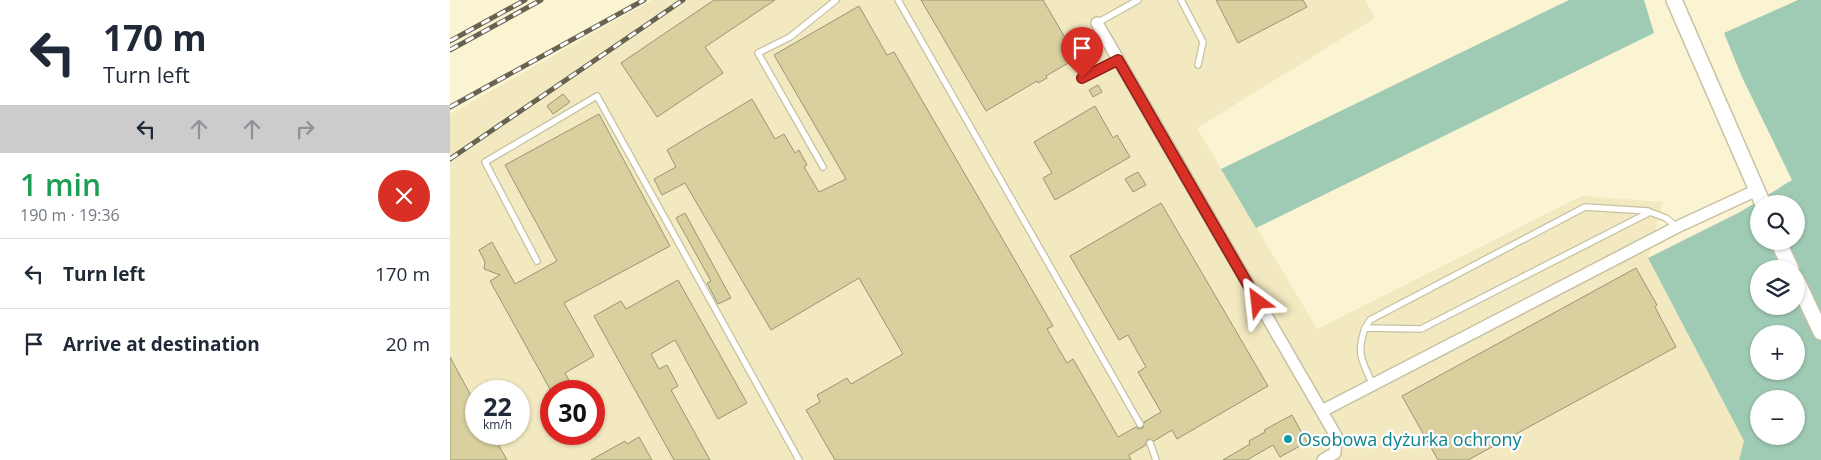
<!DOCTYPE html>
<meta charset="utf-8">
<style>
:root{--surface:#fff;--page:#f6f6f7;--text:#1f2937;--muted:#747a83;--line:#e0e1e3}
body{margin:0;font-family:"Open Sans",sans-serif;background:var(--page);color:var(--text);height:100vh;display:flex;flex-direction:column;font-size:19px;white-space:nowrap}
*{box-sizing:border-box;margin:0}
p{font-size:16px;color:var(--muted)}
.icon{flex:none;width:28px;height:28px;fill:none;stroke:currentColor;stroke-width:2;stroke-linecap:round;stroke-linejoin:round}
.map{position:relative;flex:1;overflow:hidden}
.panel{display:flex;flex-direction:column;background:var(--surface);width:450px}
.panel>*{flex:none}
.guide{background:#fff;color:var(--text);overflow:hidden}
.tools{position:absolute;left:1300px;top:195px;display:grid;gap:10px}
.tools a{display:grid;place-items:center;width:55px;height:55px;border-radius:50%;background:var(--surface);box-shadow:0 1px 4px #0004;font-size:25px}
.speed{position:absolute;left:15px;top:380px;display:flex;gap:10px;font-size:25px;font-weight:700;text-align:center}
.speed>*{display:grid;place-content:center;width:65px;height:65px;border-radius:50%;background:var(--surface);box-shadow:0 1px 4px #0004;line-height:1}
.speed small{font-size:12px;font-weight:400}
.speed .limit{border:8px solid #d22;background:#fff;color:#111}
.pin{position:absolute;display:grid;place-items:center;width:42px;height:42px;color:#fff;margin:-51px -21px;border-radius:50% 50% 50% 0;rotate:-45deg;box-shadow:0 0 5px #0007}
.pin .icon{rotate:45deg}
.me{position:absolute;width:55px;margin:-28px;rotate:330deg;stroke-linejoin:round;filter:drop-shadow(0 0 4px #0008)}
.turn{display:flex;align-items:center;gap:18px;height:105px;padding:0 20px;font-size:22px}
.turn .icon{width:65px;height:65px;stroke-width:2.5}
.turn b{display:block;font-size:35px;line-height:42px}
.lanes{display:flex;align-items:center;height:48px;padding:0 20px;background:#0003;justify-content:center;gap:25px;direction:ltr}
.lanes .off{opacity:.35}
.round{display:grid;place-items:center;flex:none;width:52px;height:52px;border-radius:26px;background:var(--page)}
.head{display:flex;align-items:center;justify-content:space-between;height:85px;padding:0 20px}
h1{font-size:30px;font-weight:600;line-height:38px;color:#1e9e55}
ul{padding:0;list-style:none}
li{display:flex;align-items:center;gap:15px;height:70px;padding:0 20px;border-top:1px solid var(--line)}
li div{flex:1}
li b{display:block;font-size:19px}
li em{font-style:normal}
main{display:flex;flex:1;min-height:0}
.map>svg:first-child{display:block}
.built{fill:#f2e9c1;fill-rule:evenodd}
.green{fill:#9fcbb5;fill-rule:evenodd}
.building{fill:#d9cf9f;stroke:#9a9476}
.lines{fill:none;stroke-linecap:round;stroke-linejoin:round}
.lane-casing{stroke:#c7c1a1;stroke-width:8}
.street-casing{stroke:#c7c1a1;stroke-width:14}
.secondary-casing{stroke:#c7c1a1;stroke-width:18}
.lane{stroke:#fff;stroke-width:5.5}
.street{stroke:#fff;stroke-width:11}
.secondary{stroke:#fff;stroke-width:15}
.rail-casing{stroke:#676350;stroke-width:5}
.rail{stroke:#fff;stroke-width:3;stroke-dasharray:9;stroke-linecap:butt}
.route-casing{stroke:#8d1f18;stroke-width:12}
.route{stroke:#d93025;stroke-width:9}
.culture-dot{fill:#0f9aa8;stroke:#fff;stroke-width:2}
.labels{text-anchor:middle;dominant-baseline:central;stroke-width:4.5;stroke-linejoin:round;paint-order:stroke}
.culture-label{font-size:18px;fill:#0d838f;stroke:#fff;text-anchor:start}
</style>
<main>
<section class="panel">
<div class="guide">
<div class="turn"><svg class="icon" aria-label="left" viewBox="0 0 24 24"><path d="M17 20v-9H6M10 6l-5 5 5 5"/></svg><div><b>170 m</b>Turn left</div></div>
<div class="lanes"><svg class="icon" aria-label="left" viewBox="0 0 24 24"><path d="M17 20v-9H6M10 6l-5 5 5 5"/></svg><svg class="icon off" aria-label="ahead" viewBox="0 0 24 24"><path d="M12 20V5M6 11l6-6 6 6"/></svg><svg class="icon off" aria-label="ahead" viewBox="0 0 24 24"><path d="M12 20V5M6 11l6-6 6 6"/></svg><svg class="icon off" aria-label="right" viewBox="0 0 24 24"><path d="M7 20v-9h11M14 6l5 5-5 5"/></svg></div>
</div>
<div class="head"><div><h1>1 min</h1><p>190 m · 19:36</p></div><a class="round" style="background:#d93025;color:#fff"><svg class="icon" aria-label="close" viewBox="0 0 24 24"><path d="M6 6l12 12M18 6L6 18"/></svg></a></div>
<ul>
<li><svg class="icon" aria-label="left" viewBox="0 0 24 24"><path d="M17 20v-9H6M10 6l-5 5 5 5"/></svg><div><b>Turn left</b></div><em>170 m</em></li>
<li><svg class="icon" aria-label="arrive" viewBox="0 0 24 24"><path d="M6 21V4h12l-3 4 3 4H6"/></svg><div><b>Arrive at destination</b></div><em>20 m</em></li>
</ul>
</section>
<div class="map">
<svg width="1371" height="460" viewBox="0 0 1371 460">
<rect width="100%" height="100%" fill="#faf4d3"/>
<path class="built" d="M202,0H915L925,18L747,128L867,329L1132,196L1213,202L1198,258L1294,441L1289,460H0V114ZM26,391H69V434H26ZM101,391H144V434H101Z"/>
<path class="green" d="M1119,0H1194L1204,33L806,228L771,169Z
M1348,0H1371V460H1289L1294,441L1198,258L1290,212L1342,180L1291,75L1274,33ZM1309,204H1346V241H1309ZM1309,269H1346V306H1309ZM1309,334H1346V371H1309ZM1309,399H1346V436H1309Z"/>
<path class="building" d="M264,0H325L255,47L273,73L207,117L171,63Z
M471,0H593L627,58L596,76L597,78L588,83L587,81L536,111Z
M766,0H853L857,7L788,43Z
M409,6L437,55L444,52L603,326L597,329L617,363L623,359L668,437L686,427L689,429L693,428L694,422L711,412L688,372L696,367L678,335L669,340L620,256L711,203L818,386L727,439L722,430L704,441L698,439L696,442V445L679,455L681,460H385L356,410L370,402L367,395L397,378L401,384L453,354L409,278L321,330L235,183L212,195L204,179L226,167L217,150L302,99L325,139L334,134L345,153L349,150L357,165L354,167L369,192L396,179L324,55Z
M648,85L652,92L643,97L639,90Z
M113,94L120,102L103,114L97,106Z
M645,106L663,138L667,135L680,157L605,200L593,178L602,173L584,142Z
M149,114L220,246L114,303L144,356L115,373L125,391H101L40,281L50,275L34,269L35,262L29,250L42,242L65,284L107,261L55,165Z
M688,172L696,185L683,192L675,179Z
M235,213L281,298L268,304L257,283L261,281L226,218Z
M1186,268L1207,305L1205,307L1226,347L1018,460H988L952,396Z
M228,280L297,403L268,419L225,340L201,354L209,369L217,365L228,386L221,390L260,460H224L144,316L171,301L176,309Z
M0,357L26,405V434H42L57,460H0Z
M842,415L857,442L830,457L823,445L797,460H773L800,444L799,441L815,432L814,430Z
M189,437L202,460H141L175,441L177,444Z"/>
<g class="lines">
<defs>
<path id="lane" d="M448,0L690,424
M731,0L753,42L748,65
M647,23L688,0
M632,78L668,59
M373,167L308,53L340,37L386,0
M87,261L35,162L147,96L349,460
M915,328L920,320L1135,207L1198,211
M923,385C912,361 906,354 915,328L971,329L1200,212L1216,218L1227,227
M700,443L706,460"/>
<path id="street" d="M647,23L886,436L885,453L873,460
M872,411L1227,227L1307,190"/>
<path id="secondary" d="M1224,0L1313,204
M1328,241L1341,269
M1346,279L1371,332"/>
</defs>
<use href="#lane" class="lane-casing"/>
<use href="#street" class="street-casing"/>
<use href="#secondary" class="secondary-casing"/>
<use href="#lane" class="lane"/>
<use href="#street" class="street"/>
<use href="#secondary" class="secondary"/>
<defs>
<path id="rail" d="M0,41L75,0
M0,50L91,0
M0,107L194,0
M0,159L233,0"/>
</defs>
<use href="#rail" class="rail-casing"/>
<use href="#rail" class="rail"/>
</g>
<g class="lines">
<defs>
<path id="route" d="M632,78L668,60L808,302"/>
</defs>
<use href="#route" class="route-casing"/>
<use href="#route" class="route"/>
</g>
<circle class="culture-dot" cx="838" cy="439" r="5"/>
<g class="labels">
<g class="culture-label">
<text x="848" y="439">Osobowa dyżurka ochrony</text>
</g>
</g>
</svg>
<div class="tools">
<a><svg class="icon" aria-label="search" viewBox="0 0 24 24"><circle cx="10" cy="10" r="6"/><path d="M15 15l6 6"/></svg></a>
<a><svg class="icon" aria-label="layers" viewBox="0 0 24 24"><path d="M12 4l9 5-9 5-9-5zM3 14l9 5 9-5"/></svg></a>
<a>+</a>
<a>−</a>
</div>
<div class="speed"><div>22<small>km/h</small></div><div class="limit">30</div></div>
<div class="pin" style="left:632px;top:78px;background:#d93025"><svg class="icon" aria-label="arrive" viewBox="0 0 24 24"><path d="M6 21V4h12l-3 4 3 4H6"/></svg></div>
<svg class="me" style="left:808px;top:302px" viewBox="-20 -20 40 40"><path d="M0-17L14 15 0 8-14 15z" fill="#d93025" stroke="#fff" stroke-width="4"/></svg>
</div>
</main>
